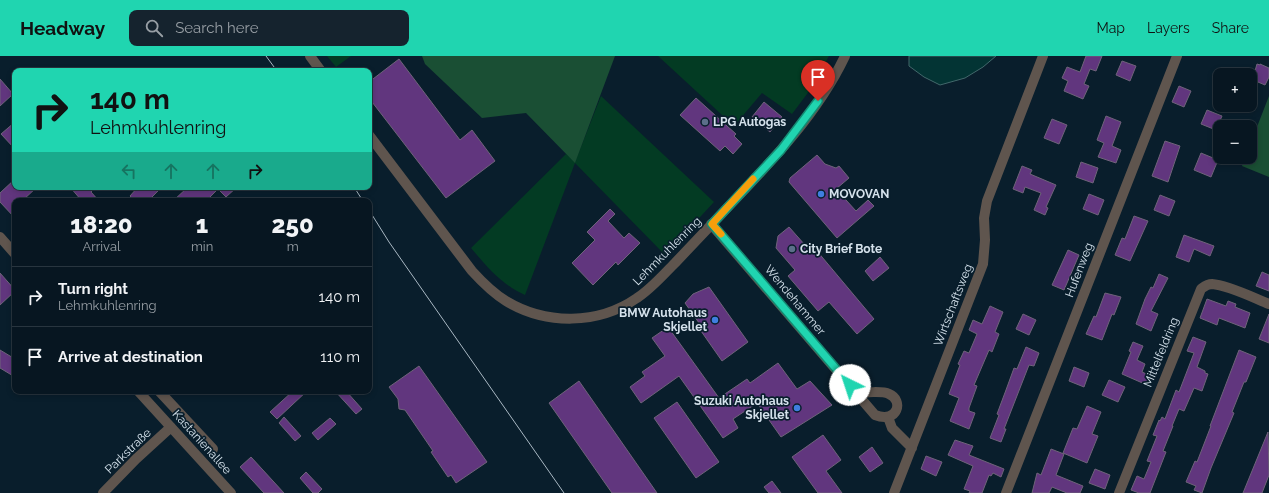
<!DOCTYPE html>
<meta charset="utf-8">
<style>
:root{--surface:#071621;--page:#15232e;--text:#f1f3f6;--muted:#989fa5;--line:#28353f;--accent:#20d5b0}
body{margin:0;font-family:Raleway,sans-serif;background:var(--page);color:var(--text);height:100vh;display:flex;flex-direction:column;font-size:15px;white-space:nowrap}
*{box-sizing:border-box;margin:0}
p{font-size:13px;color:var(--muted)}
.icon{flex:none;width:22px;height:22px;fill:none;stroke:currentColor;stroke-width:2;stroke-linecap:round;stroke-linejoin:round}
.map{position:relative;flex:1;overflow:hidden}
.side{position:absolute;left:12px;top:142px;width:360px;height:196px;display:flex;flex-direction:column;background:var(--surface);border-radius:8px;box-shadow:0 2px 6px #0003,0 0 0 1px var(--line)}
.side>*{flex:none}
.top-card{position:absolute;left:12px;top:12px;width:360px;height:122px;border-radius:8px;box-shadow:0 2px 6px #0003,0 0 0 1px var(--line);background:#20d5b0;color:#111;overflow:hidden}
.controls{position:absolute;left:1213px;top:12px;display:grid;gap:8px}
.controls a{display:grid;place-items:center;width:44px;height:44px;border-radius:8px;background:var(--surface);box-shadow:0 2px 6px #0003,0 0 0 1px var(--line);font-size:20px}
.pin{position:absolute;display:grid;place-items:center;width:34px;height:34px;color:#fff;margin:-41px -17px;border-radius:50% 50% 50% 0;rotate:-45deg;box-shadow:0 0 4px #0007}
.pin .icon{rotate:45deg}
.me{position:absolute;width:44px;margin:-22px;rotate:319deg;stroke-linejoin:round;filter:drop-shadow(0 0 3px #0008)}
.turn{display:flex;align-items:center;gap:14px;height:84px;padding:0 12px;font-size:18px}
.turn .icon{width:52px;height:52px;stroke-width:2.5}
.turn b{display:block;font-size:28px;line-height:34px}
.lanes{display:flex;align-items:center;height:38px;padding:0 12px;background:#0003;justify-content:center;gap:20px;direction:ltr}
.lanes .off{opacity:.35}
.eta{display:flex;justify-content:space-evenly;align-items:center;height:68px;text-align:center}
.eta b{font-size:24px;font-weight:800;line-height:28px}
ul{padding:0;list-style:none}
li{display:flex;align-items:center;gap:12px;height:60px;padding:0 12px;border-top:1px solid var(--line)}
li div{flex:1}
li b{display:block;font-size:15px}
li em{font-style:normal}
header{display:flex;align-items:center;gap:24px;box-sizing:border-box;height:56px;padding:0 20px;background:var(--accent);color:#111}
header strong{font-size:19px}
nav{display:flex;gap:22px;margin-inline-start:auto;font-size:14px}
.search{width:280px;height:36px;background:var(--page);display:flex;align-items:center;gap:10px;box-sizing:border-box;padding:0 14px;border-radius:8px;color:var(--muted);font-size:15px}
.map>svg:first-child{display:block}
.green{fill:#033b23}
.forest{fill:#1a4f34}
.water{fill:#033434;stroke:#42686b}
.building{fill:#61367e;stroke:#6f637a}
.lines{fill:none;stroke-linecap:round;stroke-linejoin:round}
.minor{stroke:#5f554e;stroke-width:10}
.tram{stroke:#a9b8c3;stroke-width:1}
.route-casing{stroke:#158a72;stroke-width:10}
.route{stroke:#20d5b0;stroke-width:7}
.slow{stroke:#f59e0b;stroke-width:7}
.service-dot{fill:#5c6f8a;stroke:#091e2c;stroke-width:1.5}
.shop-dot{fill:#3f7fe0;stroke:#091e2c;stroke-width:1.5}
.labels{text-anchor:middle;dominant-baseline:central;stroke-width:3.5;stroke-linejoin:round;paint-order:stroke}
.poi-label{font-size:12px;font-weight:bold;fill:#d5e2ec;stroke:#091e2c;text-anchor:start}
.street-label{font-size:12px;fill:#d5e2ec;stroke:#091e2c}
</style>
<header>
<strong>Headway</strong>
<div class="search"><svg class="icon" aria-label="search" viewBox="0 0 24 24"><circle cx="10" cy="10" r="6"/><path d="M15 15l6 6"/></svg>Search here</div>
<nav><a>Map</a><a>Layers</a><a>Share</a></nav>
</header>
<div class="map">
<svg width="1269" height="437" viewBox="0 0 1269 437">
<rect width="100%" height="100%" fill="#091e2c"/>
<path class="green" d="M327,0H351L336,11Z
M658,0H829L810,34L792,58L762,37L734,70Z
M601,40L714,146L665,199L575,107L525,239C502,229 487,211 471,192L566,98L575,106Z"/>
<path class="forest" d="M422,0H615L575,107L526,57L482,62L425,8Z
M1269,40V121L1242,110L1245,101H1250V89Z"/>
<path class="water" d="M909,0H996L983,11L965,22L940,29L924,21L909,10Z"/>
<path class="building" d="M1086,0H1102L1096,15L1090,13L1084,28L1089,30L1083,43L1064,35L1068,25L1062,22L1067,11L1080,16Z
M399,3L460,84L472,74L495,105L446,142L369,42V26Z
M1122,5L1136,10L1130,25L1116,19Z
M1257,8L1260,9V8L1269,12V21L1265,29L1251,23L1253,15H1255Z
M0,23L13,38L0,50Z
M1179,30L1191,35L1184,51L1172,46Z
M696,42L736,78L734,80L742,88L733,98L725,90L720,95L680,59Z
M764,46L782,61L770,76L752,61Z
M1207,54L1222,60L1216,74L1201,68Z
M1106,60L1121,66L1112,90L1121,94L1116,107L1098,101L1104,87L1097,84Z
M1052,63L1067,69L1059,88L1044,82Z
M15,66V93L1,78Z
M1165,85L1180,90L1168,126L1152,120Z
M1201,97L1218,104L1211,121L1194,114Z
M817,99L825,108L836,112L839,110L849,122L836,133L856,155L868,144L874,150L837,182L789,126L790,122Z
M1081,106L1098,112L1093,127L1076,121Z
M1022,110L1032,114L1030,118L1056,129L1046,151L1048,152L1045,159L1034,154L1041,137L1025,131L1023,137L1013,133Z
M15,123V131H37L22,145H15V162L0,146V137Z
M70,131H96L91,136L99,145H82Z
M138,131H162L148,145H135L130,140Z
M188,131H220L206,145H173Z
M224,131H237L226,141L220,135Z
M1089,138L1104,144L1098,159L1083,153Z
M1160,139L1175,145L1169,160L1154,154Z
M610,153L615,158L608,165L624,182L629,177L640,187L618,209L616,206L593,229L572,207L595,184L587,176Z
M1134,160L1148,165L1130,205L1115,199L1122,182L1125,183Z
M789,171L813,198L817,195L874,263L857,278L829,246L818,255L788,220L795,214L776,192L778,180Z
M1184,179L1214,190L1210,200L1194,193L1189,206L1176,201Z
M1068,194L1079,199L1064,234L1052,229Z
M880,201L889,212L873,225L865,215Z
M1262,216L1269,219V235L1256,230Z
M0,217L15,234V235L0,249Z
M1159,218L1168,222L1151,255L1158,258L1151,275L1136,268L1145,243L1151,231L1153,232Z
M709,231L748,286L722,305L701,275L704,274L685,247L693,238Z
M1105,237L1121,241L1114,259L1112,258L1102,284L1086,278L1094,260L1096,261Z
M1207,243L1226,250L1228,245L1236,248L1235,251L1250,257L1245,272L1219,262L1217,269L1200,262Z
M990,250L1003,256L995,276L999,278L992,296L989,294L974,329L977,330L969,352V355L975,357L969,373L950,365L959,342L949,338L960,309L958,308L964,295L969,297L977,278L969,274L973,264L982,268Z
M1023,258L1036,264L1029,279L1016,273Z
M1269,258V287L1259,283Z
M668,271L719,342L747,323L750,327L778,307L797,333L810,325L832,349L781,381L757,347L733,363L738,372L723,382L679,320L641,347L630,331L645,320L642,316L665,300L652,282Z
M1193,281L1206,286L1197,311L1205,315V317L1208,318L1202,335L1194,332L1184,355L1179,353L1172,370H1173L1163,395L1166,396L1150,437H1139L1131,434L1137,420L1144,423L1151,406L1147,405L1157,380L1153,379L1159,364L1160,365L1162,361L1165,363L1176,334L1179,336L1194,297L1187,295Z
M1133,286L1143,290L1137,304L1145,308L1142,316L1151,320L1147,329L1122,318L1131,296L1129,295Z
M1026,291L1039,297L1034,310L1029,309L1004,373H1006L1001,386L990,382L999,359L997,358L1006,334L1014,312L1017,313Z
M0,294L15,303V321L0,312Z
M1239,294L1256,301L1246,326H1244L1232,356L1234,357L1211,412L1202,437L1194,434L1196,430L1186,426L1195,405L1197,406L1211,370H1210Z
M419,310L487,406L456,427L451,419L448,421L431,396L433,395L405,354L399,353L398,343L389,331Z
M1074,311L1089,317L1084,331L1069,325Z
M1109,324L1125,331L1118,346L1102,339Z
M579,325L657,437H612L549,347Z
M293,335H307L277,363L270,356Z
M335,335H346L362,353L356,358Z
M677,346L719,406L696,422L654,362Z
M1087,350L1101,356L1092,378L1098,380L1087,407L1063,397L1073,372L1077,373Z
M284,361L301,380L295,385L279,367Z
M330,362L336,368L318,384L312,377Z
M1268,376L1269,419L1262,437H1243Z
M823,379L841,404L826,415L842,437H818L792,401Z
M955,384L973,390L969,399L1004,413L1001,421L993,417L991,420L989,419L982,437H969L970,435L964,433L973,410L948,399Z
M872,391L883,407L870,416L859,401Z
M1051,393L1064,398L1056,419L1083,430L1080,437H1067L1052,431L1049,437H1032L1037,417L1041,419Z
M926,400L942,406L936,420L921,413Z
M251,401L284,437H264L240,411Z
M1095,413L1110,419L1105,433L1089,427Z
M306,416L322,433L318,437H313L300,422Z
M772,425L781,437H769L764,431Z"/>
<g class="lines">
<path class="minor" d="M310,0L321,15
M369,79L472,215C482,226 493,237 506,245C546,269 598,269 637,242C651,233 663,219 675,207C693,188 711,169 729,150C772,105 818,57 845,0
M711,168L875,359C898,368 904,344 889,338C883,335 864,336 857,338
M0,181L15,198
M138,335L231,437
M159,335L213,393
M888,361L892,372L912,392
M103,437L136,403L171,371
M894,437L983,208L985,184L984,162L987,145L1043,0
M1006,437L1177,0
M1119,437L1201,233C1205,230 1207,228 1212,228C1228,229 1254,242 1269,248"/>
<path class="tram" d="M266,0L277,15
M354,131L363,145
M369,154L389,186L564,437"/>
</g>
<g class="lines">
<defs>
<path id="route" d="M818,45L781,94L712,168L850,329"/>
</defs>
<use href="#route" class="route-casing"/>
<use href="#route" class="route"/>
<path class="slow" d="M721,178L712,168L753,123"/>
</g>
<g class="service-dot">
<circle cx="705" cy="66" r="4"/>
<circle cx="792" cy="193" r="4"/>
</g>
<g class="shop-dot">
<circle cx="821" cy="138" r="4"/>
<circle cx="715" cy="264" r="4"/>
<circle cx="797" cy="352" r="4"/>
</g>
<g class="labels">
<g class="poi-label">
<text x="713" y="66">LPG Autogas</text>
<text x="829" y="138">MOVOVAN</text>
<text x="800" y="193">City Brief Bote</text>
<text x="707" y="257" text-anchor="end">BMW Autohaus<tspan x="707" dy="14">Skjellet</tspan></text>
<text x="789" y="345" text-anchor="end">Suzuki Autohaus<tspan x="789" dy="14">Skjellet</tspan></text>
</g>
<g class="street-label">
<text transform="translate(667 195) rotate(-45)">Lehmkuhlenring</text>
<text transform="translate(1079 214) rotate(-69)">Hufenweg</text>
<text transform="translate(795 244) rotate(50)">Wendehammer</text>
<text transform="translate(953 249) rotate(-69)">Wirtschaftsweg</text>
<text transform="translate(1161 296) rotate(-68)">Mittelfeldring</text>
<text transform="translate(202 386) rotate(48)">Kastanienallee</text>
<text transform="translate(128 395) rotate(-44)">Parkstraße</text>
</g>
</g>
</svg>
<div class="controls">
<a>+</a>
<a>−</a>
</div>
<div class="pin" style="left:818px;top:45px;background:#d93025"><svg class="icon" aria-label="arrive" viewBox="0 0 24 24"><path d="M6 21V4h12l-3 4 3 4H6"/></svg></div>
<svg class="me" style="left:850px;top:329px" viewBox="-20 -20 40 40"><circle r="19" fill="#fff"/><path d="M0-13L10 11 0 6-10 11z" fill="#20d5b0"/></svg>
<div class="top-card">
<div class="turn"><svg class="icon" aria-label="right" viewBox="0 0 24 24"><path d="M7 20v-9h11M14 6l5 5-5 5"/></svg><div><b>140 m</b>Lehmkuhlenring</div></div>
<div class="lanes"><svg class="icon off" aria-label="left" viewBox="0 0 24 24"><path d="M17 20v-9H6M10 6l-5 5 5 5"/></svg><svg class="icon off" aria-label="ahead" viewBox="0 0 24 24"><path d="M12 20V5M6 11l6-6 6 6"/></svg><svg class="icon off" aria-label="ahead" viewBox="0 0 24 24"><path d="M12 20V5M6 11l6-6 6 6"/></svg><svg class="icon" aria-label="right" viewBox="0 0 24 24"><path d="M7 20v-9h11M14 6l5 5-5 5"/></svg></div>
</div>
<section class="side">
<div class="eta">
<div><b>18:20</b><p>Arrival</p></div>
<div><b>1</b><p>min</p></div>
<div><b>250</b><p>m</p></div>
</div>
<ul>
<li><svg class="icon" aria-label="right" viewBox="0 0 24 24"><path d="M7 20v-9h11M14 6l5 5-5 5"/></svg><div><b>Turn right</b><p>Lehmkuhlenring</p></div><em>140 m</em></li>
<li><svg class="icon" aria-label="arrive" viewBox="0 0 24 24"><path d="M6 21V4h12l-3 4 3 4H6"/></svg><div><b>Arrive at destination</b></div><em>110 m</em></li>
</ul>
</section>
</div>
